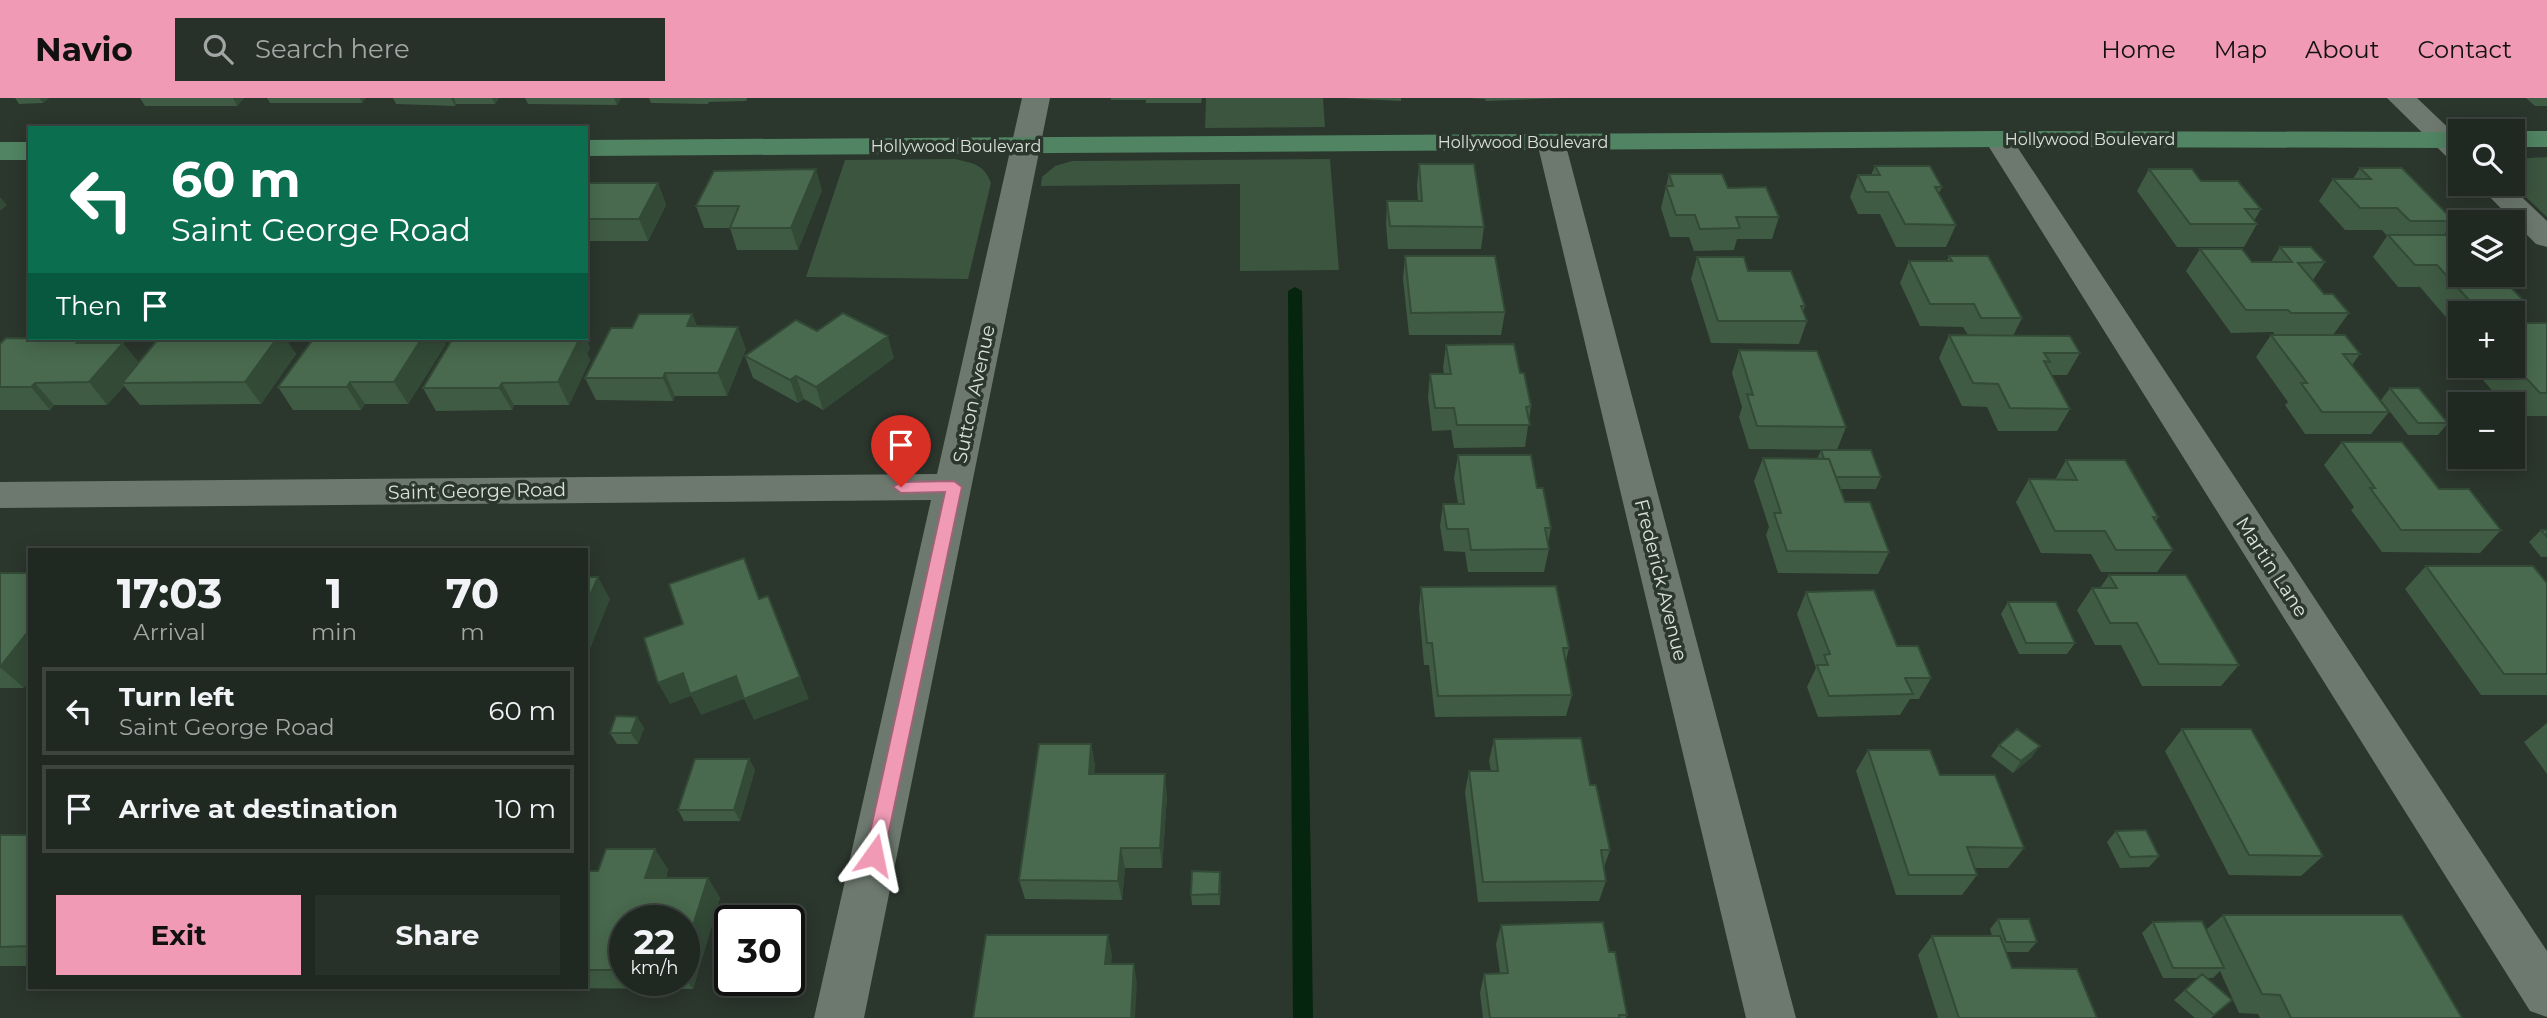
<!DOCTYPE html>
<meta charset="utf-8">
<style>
:root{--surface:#202822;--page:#28302a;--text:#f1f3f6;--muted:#a2a6a5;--line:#3d4440;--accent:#f09ab6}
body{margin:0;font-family:Montserrat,sans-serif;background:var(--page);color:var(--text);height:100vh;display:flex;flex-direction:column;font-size:26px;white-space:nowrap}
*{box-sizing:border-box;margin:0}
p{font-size:23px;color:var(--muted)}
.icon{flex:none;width:38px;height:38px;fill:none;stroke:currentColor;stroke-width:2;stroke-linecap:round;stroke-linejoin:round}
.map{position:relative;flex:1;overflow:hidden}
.side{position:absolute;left:28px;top:450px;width:560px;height:441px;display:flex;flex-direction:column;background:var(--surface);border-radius:0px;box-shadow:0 4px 18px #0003,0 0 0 2px var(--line)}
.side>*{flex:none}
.hud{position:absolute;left:28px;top:28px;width:560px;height:214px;border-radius:0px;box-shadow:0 4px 18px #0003,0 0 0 2px var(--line);background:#0b6e4f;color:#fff;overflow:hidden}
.tools{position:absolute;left:2448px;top:21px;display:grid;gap:14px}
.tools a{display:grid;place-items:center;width:77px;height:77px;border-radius:0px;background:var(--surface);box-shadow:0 4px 18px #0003,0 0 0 2px var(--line);font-size:35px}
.speed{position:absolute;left:609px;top:807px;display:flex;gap:14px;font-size:35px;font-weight:700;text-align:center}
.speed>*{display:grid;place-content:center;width:91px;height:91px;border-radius:50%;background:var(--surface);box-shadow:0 4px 18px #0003,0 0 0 2px var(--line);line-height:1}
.speed small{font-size:18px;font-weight:400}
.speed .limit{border:4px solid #111;border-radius:10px;background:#fff;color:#111}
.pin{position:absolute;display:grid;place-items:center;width:60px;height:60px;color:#fff;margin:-72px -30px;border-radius:50% 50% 50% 0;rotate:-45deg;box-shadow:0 0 7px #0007}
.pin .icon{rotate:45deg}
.me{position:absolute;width:77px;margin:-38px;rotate:12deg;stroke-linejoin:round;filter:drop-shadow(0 0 5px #0008)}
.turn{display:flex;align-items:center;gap:24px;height:147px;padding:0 28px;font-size:32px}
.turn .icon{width:91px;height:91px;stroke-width:2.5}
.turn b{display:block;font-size:49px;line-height:60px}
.then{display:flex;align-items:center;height:66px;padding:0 28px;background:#0003;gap:14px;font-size:26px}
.eta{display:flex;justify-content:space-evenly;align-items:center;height:119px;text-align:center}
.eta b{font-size:42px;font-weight:700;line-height:49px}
.primary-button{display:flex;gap:14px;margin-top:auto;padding:14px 28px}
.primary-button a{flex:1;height:80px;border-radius:0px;background:var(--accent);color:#111;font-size:28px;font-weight:700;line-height:80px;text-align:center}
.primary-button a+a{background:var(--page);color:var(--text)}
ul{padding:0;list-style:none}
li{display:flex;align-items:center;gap:21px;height:88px;margin:0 14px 10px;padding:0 14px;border:4px solid var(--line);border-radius:0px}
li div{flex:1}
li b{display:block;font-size:26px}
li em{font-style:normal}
header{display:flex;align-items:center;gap:42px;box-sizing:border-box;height:98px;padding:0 35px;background:var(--accent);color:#111}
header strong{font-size:33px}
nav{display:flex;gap:38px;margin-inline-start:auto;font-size:24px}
.search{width:490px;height:63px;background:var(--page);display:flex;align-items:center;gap:18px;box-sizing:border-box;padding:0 24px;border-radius:0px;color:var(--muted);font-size:26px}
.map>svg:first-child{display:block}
.green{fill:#3b553f}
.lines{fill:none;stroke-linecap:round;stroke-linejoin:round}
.stream{fill:#05250e;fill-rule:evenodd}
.street{fill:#6d796f;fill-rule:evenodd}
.secondary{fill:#508462;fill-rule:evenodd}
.wall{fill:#3f5b43;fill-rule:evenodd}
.shaded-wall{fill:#334a37}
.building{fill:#496a4e;stroke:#334a37;stroke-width:2}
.route{fill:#f09ab6;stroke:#9c6476;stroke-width:2}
.labels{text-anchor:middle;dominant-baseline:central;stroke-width:7;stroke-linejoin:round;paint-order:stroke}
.far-street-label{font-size:16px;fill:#dae1db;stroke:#2b362d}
.street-label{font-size:19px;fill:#dae1db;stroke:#2b362d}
</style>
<header>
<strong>Navio</strong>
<div class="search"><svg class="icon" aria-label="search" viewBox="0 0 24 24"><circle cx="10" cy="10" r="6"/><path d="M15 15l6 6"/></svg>Search here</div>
<nav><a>Home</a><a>Map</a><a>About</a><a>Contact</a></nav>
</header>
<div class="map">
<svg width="2547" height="920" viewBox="0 0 2547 920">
<rect width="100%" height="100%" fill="#2b362d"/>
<path class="green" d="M1206,0H1323L1325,29L1205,30Z
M2547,59V119L2512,86L2513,61Z
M955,61C973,65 985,67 991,85L968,181L806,179L845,62Z
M1330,61L1339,172L1240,173V86L1041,88L1042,79L1055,68L1072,63Z"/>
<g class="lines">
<path class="stream" d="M1295,189L1302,193L1313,920H1293L1288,193Z"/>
<path class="street" d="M1022,0H1050L864,920H814L931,402L0,410V384L937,376Z
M2387,0H2417L2460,41V64L2450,62Z
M1998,33L2008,35L2012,41L2547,853V919L2530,913L1984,41L1988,35Z
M1551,36L1561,38L1565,44L1796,920H1746L1537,44L1541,38Z
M2477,86H2508L2547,123V149L2536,146Z"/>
<path class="secondary" d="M1998,33L2460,34V50L1998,49L586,58V42Z
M2510,33H2547V49H2513V33Z
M0,44H30V62H0Z"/>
</g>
<path class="wall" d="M15,0H49L43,5L19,6Z
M140,0H244L237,8H145Z
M267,0H366L362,5H270Z
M393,0H499L495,6H456L455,8L396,6Z
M525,0H621L617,7L528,6Z
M649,0H747L746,3L709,4L708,6L651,5Z
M1111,0H1202L1201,5H1146V2H1111Z
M1344,0H1401V3Z
M1469,0H1566L1486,3L1485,1Z
M2526,0H2547V8H2535Z
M1419,66L1484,129L1481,151H1388L1386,126L1387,103H1418L1417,88Z
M1875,68L1942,89L1939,95L1956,127L1946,149H1896L1880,116H1858L1850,99L1858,77H1871Z
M2360,70L2454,123L2444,137L2524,203L2513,216L2460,215V225H2451L2420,189H2398L2373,159L2387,138L2382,132H2345L2319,103L2333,81H2353Z
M2149,71L2201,83L2261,111L2254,123L2257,126L2244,149H2177L2137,93Z
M1669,76L1728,90L1779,119L1772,141H1737L1734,152L1694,153L1689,139H1670L1661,110Z
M586,85H658L666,107L648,143H586Z
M822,92L798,152H737L730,130H704L696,108Z
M2280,149L2325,164L2313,182L2324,196L2349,215L2333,237L2360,256L2352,267L2389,314L2371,336H2305L2285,307L2288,304L2256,259L2271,237H2275L2273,234L2231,235L2186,173L2200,151L2252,164H2271Z
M1405,158L1505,214L1501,237H1409L1403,181Z
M1949,158L2022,220L2013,238L2080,255L2067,277H2052L2070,311L2057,333H1998L1987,309L1962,308L1939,260L1949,237H1968L1963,229L1920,228L1900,185L1909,163H1947Z
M1697,159L1748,173L1805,208L1803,214L1807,223L1799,246L1711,245L1691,181Z
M692,216L697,228L746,251L727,298H675L673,303L596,302L585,280L632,230Z
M2547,225V318H2520L2513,310V306H2510L2508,304H2502L2471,268H2513Z
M817,233L894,260L823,312L804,301L798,305L753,280L745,258Z
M2460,238V256L2453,247Z
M159,240H285L296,256L261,306L140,307L124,288L107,307H54L50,312H0V246L84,245L139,264Z
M314,240H442L446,246L408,306H365L361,312H293L278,289Z
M453,240H585L590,250L587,255L590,262L569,307H514L512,312L436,313L423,290Z
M1446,247L1520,275L1531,308L1525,349L1454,350L1451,332L1432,333L1428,299L1430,276H1444L1443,270Z
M1739,252L1846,329L1837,352L1749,351L1739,319L1742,309L1732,275Z
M2390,290L2448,325L2438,337H2408L2381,302Z
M2342,344L2439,391L2501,432L2480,455L2382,454L2351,412L2354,409L2324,367Z
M1821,352L1881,379L1876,391H1840L1845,404L1889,454L1878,476L1778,475L1766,437L1769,429L1754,383L1763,360L1817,361Z
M1458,357L1537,390L1551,430L1548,445L1549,451L1544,474H1468L1465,454L1444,453L1440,428L1443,406H1458L1454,380Z
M2066,362L2158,419L2156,423L2173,452L2157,474H2101L2091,456L2041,455L2016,404L2029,381L2055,382Z
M2541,432H2547V459H2541L2529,444Z
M2426,468L2547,485V597H2481L2405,491Z
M0,475L24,590H0Z
M2109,477L2239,567L2221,588H2142L2121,547H2095L2077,512L2092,490H2100Z
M1421,489L1569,550L1566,563L1572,597L1566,618L1435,619L1429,567H1424L1419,511Z
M1806,494L1897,548L1931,580L1919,601H1910L1900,617L1818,619L1807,589L1816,570L1797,516Z
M2008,504L2075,545L2067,556H2019L2001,516Z
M637,619L644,630L638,646H617L610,635Z
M2547,625V676L2524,644Z
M2182,631L2323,758L2301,778L2229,777L2165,653Z
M1494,641L1590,687L1610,752L1604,769L1606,783L1599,803L1478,804L1465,694L1469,673H1491L1489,663Z
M1091,646L1095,668L1094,676L1167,697L1162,770H1125L1122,802L1025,801L1019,782Z
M1999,647L2032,659L2013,675L1991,658Z
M1868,652L1940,677L2024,750L2008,770H1974L1977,777L1962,797H1896L1856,673Z
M749,661L755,672L740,723H684L678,712Z
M2116,733L2159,758L2149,769L2120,770L2107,744Z
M0,737H30V868H0Z
M668,771L666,780H708L720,800L693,891L547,890L546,889H586V773ZM625,822H684V882H625Z
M1221,784L1220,807H1192L1191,797Z
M2223,817L2462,920H2260L2258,916L2239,915L2220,873L2213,880H2206L2232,902L2211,920H2195L2174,902L2198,880H2163L2142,835L2153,824L2206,832Z
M1998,821L2037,844L2028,854H2006L2012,870L2097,920H1938L1918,857L1932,838H1992L1990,831Z
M1501,827L1609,854L1627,917L1626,920H1483L1480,895L1484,876L1500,875L1496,846Z"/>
<path class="shaded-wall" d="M39,0H49L43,5Z
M233,0H244L237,8Z
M360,0H366L362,5Z
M451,0H454L456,6L455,8Z
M492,0H499L495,6Z
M614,0H621L617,7Z
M816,71L822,92L798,152L791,130Z
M658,85L666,107L648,143L639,121Z
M0,99L7,107L0,113Z
M692,216L701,238L687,228Z
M738,229L746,251L727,298L718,275Z
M888,238L894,260L823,312L816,289Z
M277,240H285L296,256L261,306L245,284Z
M422,240H442L446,246L408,306L394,284Z
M573,240H585L590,250L587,255L590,262L569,307L558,284Z
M123,245L141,267L122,285L124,288L107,307L89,284Z
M665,275L675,298L673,303L663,280Z
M796,278L804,301L798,305L790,282Z
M350,284L365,306L361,312L347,289Z
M35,285L54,307L50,312L31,289Z
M502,285L514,307L512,312L499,290Z
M598,479L610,501L586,561V507Z
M768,498L809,601L754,622L744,601L701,617L691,598L670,606L658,585L683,575Z
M30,531V583L24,590L0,569Z
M637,619L644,630L638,646L631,635Z
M1091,646L1095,668L1092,697L1089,676Z
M2040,648L2032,659L2013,675L2021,663Z
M749,661L755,672L740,723L734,712Z
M1165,676L1167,697L1162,770L1160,750Z
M1121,750L1125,770L1122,802L1118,783Z
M655,751L668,771L659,800L645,780Z
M1220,774L1221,784L1220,807L1219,796Z
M708,780L720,800L693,891L684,879V856Z
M1108,837L1112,857L1109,885L1105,866Z
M1134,866L1137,885L1135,920H1131Z"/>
<path class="building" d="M1419,66H1474L1484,129L1390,128L1387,103H1422Z
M1875,68H1930L1942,89H1935L1956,127L1905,126L1888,94H1866L1858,77H1880Z
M2360,70H2402L2454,123H2410L2397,110H2360L2333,81H2371Z
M816,71L791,130H730L739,108H696L714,73Z
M2149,71H2192L2201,83H2238L2261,111H2245L2257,126H2190Z
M1669,76H1722L1728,90L1766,89L1779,119H1736L1740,130L1700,131L1695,117H1676L1666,88H1673Z
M586,85H658L639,121H586Z
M2388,137H2460V177H2499L2524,203L2469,202L2437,167H2415Z
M2280,149H2311L2325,164L2298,165L2324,196H2333L2349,215H2291L2288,212H2246L2200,151H2242L2252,164H2292Z
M1405,158H1495L1505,214L1411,215Z
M1949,158H1988L2022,220H1981L1974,206H1930L1909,163H1952Z
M1697,159H1744L1748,173H1791L1805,208H1801L1807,223H1718Z
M843,215L888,238L816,289L796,278L790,282L745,258L796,222L817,233Z
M639,216H692L687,228L738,229L718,275H665L663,280H585L611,230H632Z
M2513,225H2547V295H2540L2527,281H2522L2510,268H2513Z
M1949,237L2070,238L2080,255H2044L2050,264L2044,263L2070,311L2010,310L1998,286L1973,285Z
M2271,237H2345L2360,256H2343L2389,314H2322L2301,285H2307Z
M6,240L81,241L77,245H123L89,284L35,285L31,289H0V246Z
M159,240H277L245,284L122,285Z
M314,240H422L394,284H350L347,289H278Z
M453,240H580L558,284L502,285L499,290H423Z
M1514,246L1520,275H1524L1531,308L1526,309L1530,327H1457L1454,310H1435L1430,276H1451L1446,247Z
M1739,252L1817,253L1846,329L1757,328L1747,296L1753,297Z
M2390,290H2419L2448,325H2418Z
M2342,344H2402L2439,391H2469L2501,432H2401L2370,390H2375Z
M1821,352H1871L1881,379H1836L1829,361H1824Z
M1458,357H1531L1537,390H1543L1551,430H1545L1549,451L1471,452L1468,431H1447L1443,406H1464Z
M1763,360L1829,361L1845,404H1870L1889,454L1787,453L1774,415H1781Z
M2066,362H2125L2158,419H2153L2173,452H2116L2105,433H2055L2029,381L2077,382Z
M2541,432H2547V439Z
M744,460L759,501L768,498L800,579L744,601L736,578L690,596L683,575L658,585L644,540L683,526L669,486Z
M2426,468H2533L2547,485V576H2504Z
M0,475H30V531L0,569Z
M2109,477H2186L2239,567L2159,566L2137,525H2110L2092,490H2117Z
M586,479H598L586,507Z
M1556,488L1569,550H1563L1572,597L1438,598L1432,545H1427L1421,489Z
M1874,492L1897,548H1918L1931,580H1905L1913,596L1829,598L1817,567H1828L1824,557L1830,556L1806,494Z
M2008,504H2056L2075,545H2026Z
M616,618L637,619L631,635H610Z
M2017,631L2040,648L2021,663L1999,647Z
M2182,631H2251L2323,758L2249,757Z
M1581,640L1590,687H1596L1610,752H1601L1606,783L1483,784L1469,673H1498L1494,641Z
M1039,646H1091L1089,676H1165L1160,750H1121L1118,783L1019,782Z
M1868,652H1930L1940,677H1995L2024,750L1967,749L1977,777H1909Z
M695,661H749L734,712H678Z
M2146,732L2159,758L2130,759L2116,733Z
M0,737H30V848L0,849Z
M606,751H655L645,780H708L684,856V822H625V872H586V773H598Z
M1192,773L1220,774L1219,796L1191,797Z
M2223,817H2402L2462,920H2291L2280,897L2262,896Z
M1998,821H2029L2037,844H2006Z
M2202,823L2224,870H2173L2153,824Z
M1603,824L1609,854H1615L1627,917H1619V920H1490L1484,876L1508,875L1501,827Z
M986,837H1108L1105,866H1134L1131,920H973Z
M1932,838H2000L2012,870L2077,871L2097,920H1959Z
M2202,876L2232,902L2214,917L2185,892Z"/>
<path class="route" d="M954,383L962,389L884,757L881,763L874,765L868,763L865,757L945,394L901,395L893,389L901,384Z"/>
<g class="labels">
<g class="far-street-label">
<text x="2090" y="41">Hollywood Boulevard</text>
<text x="1523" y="44">Hollywood Boulevard</text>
<text x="956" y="48">Hollywood Boulevard</text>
</g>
<g class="street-label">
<text transform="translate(974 296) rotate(-78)">Sutton Avenue</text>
<text transform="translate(477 393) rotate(-1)">Saint George Road</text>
<text transform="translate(2272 469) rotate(57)">Martin Lane</text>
<text transform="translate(1661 482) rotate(76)">Frederick Avenue</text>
</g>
</g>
</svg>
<div class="tools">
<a><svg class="icon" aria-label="search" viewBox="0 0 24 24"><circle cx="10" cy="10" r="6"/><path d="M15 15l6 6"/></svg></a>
<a><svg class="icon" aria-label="layers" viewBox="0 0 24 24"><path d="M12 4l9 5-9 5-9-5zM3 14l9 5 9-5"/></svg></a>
<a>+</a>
<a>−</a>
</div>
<div class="speed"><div>22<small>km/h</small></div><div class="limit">30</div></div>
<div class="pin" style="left:901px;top:389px;background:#d93025"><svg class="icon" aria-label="arrive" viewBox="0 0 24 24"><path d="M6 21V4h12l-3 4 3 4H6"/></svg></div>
<svg class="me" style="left:874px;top:757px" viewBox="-20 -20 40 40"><path d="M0-17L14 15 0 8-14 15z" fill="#f09ab6" stroke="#fff" stroke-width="4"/></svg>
<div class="hud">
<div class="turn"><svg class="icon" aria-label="left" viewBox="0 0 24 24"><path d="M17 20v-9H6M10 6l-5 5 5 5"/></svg><div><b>60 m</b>Saint George Road</div></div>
<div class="then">Then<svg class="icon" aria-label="arrive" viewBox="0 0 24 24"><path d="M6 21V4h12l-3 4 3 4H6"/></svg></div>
</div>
<section class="side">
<div class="eta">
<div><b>17:03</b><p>Arrival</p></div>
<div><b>1</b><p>min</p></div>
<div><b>70</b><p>m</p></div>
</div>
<ul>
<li><svg class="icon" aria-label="left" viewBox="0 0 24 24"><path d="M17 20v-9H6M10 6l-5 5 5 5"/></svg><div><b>Turn left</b><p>Saint George Road</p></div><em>60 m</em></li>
<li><svg class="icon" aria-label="arrive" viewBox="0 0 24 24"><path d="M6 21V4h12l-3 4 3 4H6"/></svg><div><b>Arrive at destination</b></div><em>10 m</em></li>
</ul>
<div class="primary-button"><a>Exit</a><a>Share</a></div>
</section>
</div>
